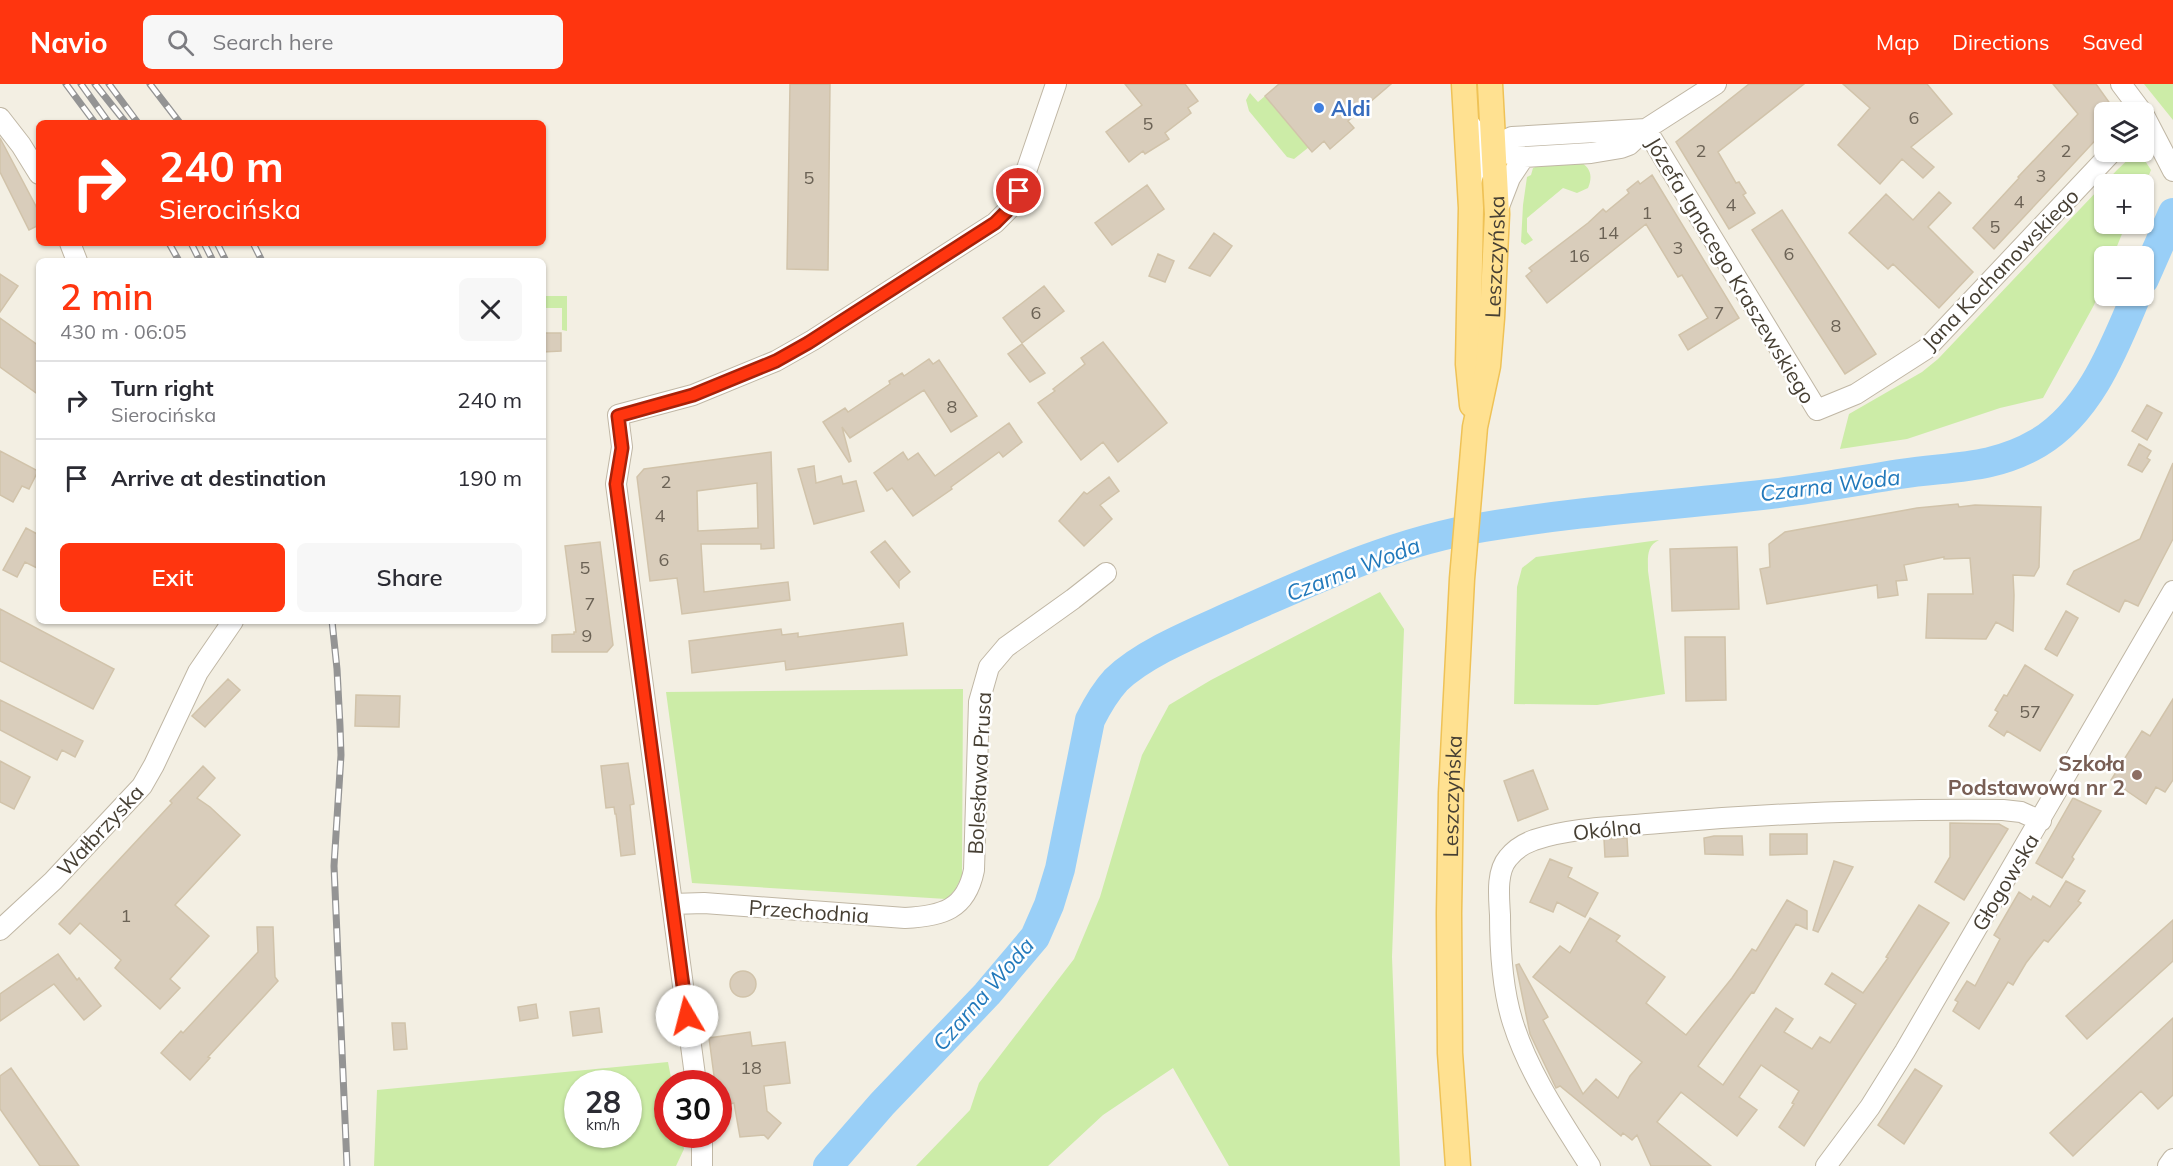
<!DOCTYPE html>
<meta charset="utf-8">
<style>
:root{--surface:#fff;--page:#f7f7f7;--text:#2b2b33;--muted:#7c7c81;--line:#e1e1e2;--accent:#ff350f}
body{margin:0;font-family:Mulish,sans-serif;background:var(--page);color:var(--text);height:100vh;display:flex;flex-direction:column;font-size:22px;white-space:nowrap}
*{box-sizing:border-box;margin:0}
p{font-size:20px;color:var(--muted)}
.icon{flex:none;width:33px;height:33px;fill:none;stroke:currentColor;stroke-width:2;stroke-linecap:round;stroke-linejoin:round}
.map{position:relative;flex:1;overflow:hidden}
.drawer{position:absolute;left:36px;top:174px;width:510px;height:366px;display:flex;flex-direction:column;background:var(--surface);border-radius:9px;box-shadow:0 2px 4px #0004}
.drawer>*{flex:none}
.hud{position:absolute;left:36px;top:36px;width:510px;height:126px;border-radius:9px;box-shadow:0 2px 4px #0004;background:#ff350f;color:#fff;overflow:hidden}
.buttons{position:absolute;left:2094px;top:18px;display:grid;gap:12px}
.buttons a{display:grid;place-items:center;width:60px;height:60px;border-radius:9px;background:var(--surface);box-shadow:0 2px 4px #0004;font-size:30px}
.speed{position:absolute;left:564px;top:986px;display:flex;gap:12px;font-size:30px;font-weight:700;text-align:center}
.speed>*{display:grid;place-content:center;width:78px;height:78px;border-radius:50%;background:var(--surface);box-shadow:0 2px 4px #0004;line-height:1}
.speed small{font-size:15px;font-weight:400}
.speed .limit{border:9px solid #d22;background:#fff;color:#111}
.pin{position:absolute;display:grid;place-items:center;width:51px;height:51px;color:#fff;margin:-26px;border:3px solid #fff;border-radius:50%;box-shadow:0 2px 6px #0007}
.me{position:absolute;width:66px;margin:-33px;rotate:352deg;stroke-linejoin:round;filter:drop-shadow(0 0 4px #0008)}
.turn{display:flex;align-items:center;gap:21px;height:126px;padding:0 24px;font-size:27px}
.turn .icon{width:78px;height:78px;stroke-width:2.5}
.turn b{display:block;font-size:42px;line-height:51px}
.round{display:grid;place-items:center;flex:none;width:63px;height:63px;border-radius:9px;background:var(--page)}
.headline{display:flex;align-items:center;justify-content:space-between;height:102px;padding:0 24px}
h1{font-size:36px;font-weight:600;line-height:45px;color:var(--accent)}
.primary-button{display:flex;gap:12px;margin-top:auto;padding:12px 24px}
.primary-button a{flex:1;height:69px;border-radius:9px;background:var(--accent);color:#fff;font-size:24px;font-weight:600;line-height:69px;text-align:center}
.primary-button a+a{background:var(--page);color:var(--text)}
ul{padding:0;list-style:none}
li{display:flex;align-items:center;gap:18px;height:78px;padding:0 24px;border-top:2px solid var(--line)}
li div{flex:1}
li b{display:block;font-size:22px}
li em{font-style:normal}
header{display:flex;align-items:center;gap:36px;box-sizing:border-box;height:84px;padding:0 30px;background:var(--accent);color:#fff}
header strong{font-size:28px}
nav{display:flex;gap:33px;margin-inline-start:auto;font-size:21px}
.search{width:420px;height:54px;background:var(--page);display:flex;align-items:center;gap:15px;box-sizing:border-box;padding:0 21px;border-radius:9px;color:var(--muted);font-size:22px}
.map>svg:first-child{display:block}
.green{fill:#cceca7;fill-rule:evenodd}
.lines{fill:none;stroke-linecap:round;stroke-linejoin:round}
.river{stroke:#99cff7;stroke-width:30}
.building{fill:#d9cdbb;stroke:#d1c3aa;stroke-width:1.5;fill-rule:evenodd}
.minor-casing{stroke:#c0b7a5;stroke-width:22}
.major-casing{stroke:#efc256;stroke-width:27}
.minor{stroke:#fff;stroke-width:20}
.major{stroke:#ffe191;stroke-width:24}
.rail-casing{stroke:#949494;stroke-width:7}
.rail{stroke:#fff;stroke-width:4.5;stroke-dasharray:14;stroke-linecap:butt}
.route-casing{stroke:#a6220a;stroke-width:15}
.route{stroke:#ff350f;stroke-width:10}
.shop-dot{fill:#3f7fe0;stroke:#fff;stroke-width:2}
.education-dot{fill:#8d6e63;stroke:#fff;stroke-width:2}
.labels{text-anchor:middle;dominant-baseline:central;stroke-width:5;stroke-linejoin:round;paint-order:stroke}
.number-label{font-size:18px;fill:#6b6255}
.shop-label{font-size:21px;font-weight:bold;fill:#366cbe;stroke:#fff;text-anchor:start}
.street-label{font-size:21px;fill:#463f33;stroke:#fff}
.education-label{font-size:21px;font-weight:bold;fill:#785e54;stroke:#fff;text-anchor:end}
.water-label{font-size:22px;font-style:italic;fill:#2279bb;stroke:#fff}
</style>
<header>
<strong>Navio</strong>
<div class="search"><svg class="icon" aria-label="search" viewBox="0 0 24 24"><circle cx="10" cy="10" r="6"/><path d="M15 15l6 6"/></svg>Search here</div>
<nav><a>Map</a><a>Directions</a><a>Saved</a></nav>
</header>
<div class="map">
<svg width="2173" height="1082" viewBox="0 0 2173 1082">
<rect width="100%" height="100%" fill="#f3efe3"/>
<path class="green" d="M2144,0H2173V36Z
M1250,9L1258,18L1265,12L1309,63L1294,75L1287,73L1249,27L1246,16Z
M2136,68L2140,69L2151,86L2144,103V100H2104V140H2126L2113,172H2104V194L2094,221L2043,314L2000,324L1907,355L1840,365L1849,330L1922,288L1938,275L2117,86Z
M1578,77C1591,83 1593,92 1588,104L1577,109L1563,104L1527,134V148L1533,156L1525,161L1521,158L1523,121L1527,93L1531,91L1533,84L1545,79Z
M543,212H567V247L562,246V224H543Z
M1659,456C1646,462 1648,474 1648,487L1665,610L1597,621L1514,620L1517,503L1522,484L1536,473Z
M1380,508L1404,545L1392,873L1400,1082H1229L1173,984L1103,1031L1048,1082H916L970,1026L979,999L1074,875L1100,813L1142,671L1169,621L1211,596Z
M963,605L962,792L955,806L946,815L692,799L666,608Z
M668,978L672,999H668V1050H681L684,1065L676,1082H374L377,1006ZM578,999H628V1050H578Z"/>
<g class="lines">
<path class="river" d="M2144,195L2173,129
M828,1082L882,1020L987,910L1035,853L1049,821L1060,785L1090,636C1097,622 1105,608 1116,596C1145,568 1199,547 1236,530C1317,494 1397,457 1484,443C1579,427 1674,421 1770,410C1813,405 1856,397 1900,390C1951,382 1992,386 2038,359C2090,328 2114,264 2136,212"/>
</g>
<path class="building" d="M790,0H830L828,186L787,185Z
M1125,0H1185L1198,17L1188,24L1191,29L1165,49L1169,55L1145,70L1143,67L1129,78L1106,48L1142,21Z
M1279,0H1391L1348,37L1354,44L1330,65L1324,57L1312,68L1265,12Z
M1749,0H1804L1718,68L1736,99L1739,98L1746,109L1743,111L1755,129L1729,145L1676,58Z
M1843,0H1927L1952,30L1911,63L1934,83L1923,94L1902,75L1880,100L1838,61L1870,24Z
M2053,0H2096L2116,28H2104V47L1994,165L1973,144L2019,94L2018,93L2078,30Z
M0,54L39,128V141L29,146L0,88Z
M1652,91L1739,234L1688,266L1679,251L1708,234L1682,191L1678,193L1646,140L1547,219L1526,192L1532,187L1529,184L1588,139L1603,125L1606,128L1629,109L1627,106L1638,97L1640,100Z
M1147,101L1164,125L1112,161L1095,139Z
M1939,108L1951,119L1928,143L1973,188L1939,224L1893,180L1888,185L1849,149L1886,110L1913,136Z
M1782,126L1876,270L1845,290L1752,146Z
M1214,149L1232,162L1210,192L1189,184Z
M1158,170L1174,177L1165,198L1149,192Z
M0,190L18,202L0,228Z
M1044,202L1064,227L1022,259L1003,234Z
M0,234L39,262V311L0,283Z
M543,249H561V267L543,268Z
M1103,258L1167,339L1118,378L1103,358L1081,376L1038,319L1055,307L1053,305L1085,280L1081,274Z
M1022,260L1045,289L1030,298L1008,270Z
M929,275L933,280L939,276L977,332L951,348L924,306L850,354L842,343L851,377L849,378L823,338L845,324L848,328L890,300L889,297L902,289L904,292Z
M2147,321L2162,329L2147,356L2132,347Z
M1009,339L1022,358L1003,373L999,368L951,403L952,405L913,432L892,404L887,407L874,389L903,368L908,376L918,369L935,392Z
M2139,360L2151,367L2147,374L2150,376L2142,388L2128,381Z
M0,367L38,387L29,405L22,402L13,418L0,411Z
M771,368L774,464L761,465V460H701L704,508L788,498L790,516L682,530L677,494L650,497L637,393L644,385ZM757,399L758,444L698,447L697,407Z
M2173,379V455L2138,522L2125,516L2119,528L2067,500L2074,487L2140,455Z
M814,382L816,399L841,392L843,400L856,397L864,427L814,440L798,385Z
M1109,393L1119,407L1100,421L1112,435L1084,462L1059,437L1084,408L1087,410Z
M1958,420L1959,423L1975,421L2041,423L2039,483L2034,492L2013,491L2014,511L2013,547L1996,538L1986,555L1926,554L1928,510H1973L1970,474L1944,475V473L1904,481L1907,496L1896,497L1898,511L1878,514L1877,501L1767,520L1760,485L1770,483L1769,460L1785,448L1917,424Z
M26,444L39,451V485L25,478L17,493L3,486Z
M885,457L910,488L899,497V503L871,468Z
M600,458L613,561L607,568H552V551L574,550V548H576L565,462Z
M1737,463L1739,525L1672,527L1670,465Z
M0,525L114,585L93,625L0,577Z
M2066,527L2078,534L2057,572L2045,565Z
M903,539L907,571L786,586L785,577L692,589L689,557L781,545L782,551L798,549V553Z
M1685,553H1725L1726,616L1686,617Z
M2025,581L2073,611L2040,667L2007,647L2004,652L1989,642L1998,628L1995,626L2004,611L2007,612Z
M228,595L240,606L205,643L192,632Z
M356,611L400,612L399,643L355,642Z
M2173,615V696L2165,708L2156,703L2146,720L2111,696L2142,647L2150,652Z
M0,616L83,657L75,673L62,666L57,676L0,646Z
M0,677L30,693L14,725L0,718Z
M628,679L634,720L630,721L635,770L621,772L616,730H615L614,723L606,724L601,682Z
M203,682L215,694L197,714L210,723L240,751L175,821L209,852L170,895L180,904L160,925L115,884L121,876L80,839L70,850L59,840L172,719L170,717Z
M1533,686L1548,725L1518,737L1504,697Z
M2073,714L2101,727L2072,773L2074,775L2062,794L2036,779Z
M1950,739L1999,740L2008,745L1964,816L1935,798L1950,773Z
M1770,750H1807V770L1770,771Z
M1714,752H1742L1743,771L1705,770L1704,754Z
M1627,754L1628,772L1605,773L1604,755Z
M1550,775L1572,784L1568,793L1598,809L1585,833L1557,818L1553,828L1530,818Z
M1834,777L1853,783L1818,848L1813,846Z
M2066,797L2085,807L2078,817L2081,819L2048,858L2044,856L2026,879L2013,901L2008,898L1979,945L1953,927L1958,918L1955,916L1967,897L1975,902L2000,855L1994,851L2019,808L2031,816L2033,812L2050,823Z
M1787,816L1807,827V845L1796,840L1754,909L1752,908L1698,982L1723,1001L1776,924L1793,935L1784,948L1812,965L1820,953L1830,959L1856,920L1825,900L1832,889L1863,909L1888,874L1886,873L1919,821L1949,839L1804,1062L1779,1043L1794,1020L1792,1019L1799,1007L1761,981L1739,1013L1757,1026L1737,1052L1681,1008L1657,1038L1711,1082H1651L1637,1051L1632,1056L1623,1049L1621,1052L1560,1002L1556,1004L1530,950L1516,881L1519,880L1548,933L1543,936L1583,1010L1596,995L1618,1014L1630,992L1642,978L1533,893L1560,862L1570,869L1590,834L1620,852L1616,857L1665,893L1646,919L1686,951L1732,894L1752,865L1756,867Z
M2173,836V877L2087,955L2066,932Z
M257,843H273L275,893L278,897L208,973L210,974L190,996L161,969L181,947L183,949L258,868Z
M58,870L77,896L79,894L101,922L84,936L54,900L0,937V910Z
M730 900a13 13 0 1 1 26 0a13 13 0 1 1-26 0Z
M536,920L538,934L520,937L518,923Z
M599,924L602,948L573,952L570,928Z
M2173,934V1011L2158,1025L2141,1007L2073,1072L2050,1049Z
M392,939H405L407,965L394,966Z
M750,948L752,962L785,958L790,999L764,1002L767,1027L781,1039L768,1055L764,1051L740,1053L734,1019L718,1023V999H715L709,954Z
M11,984L79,1082H40L0,1025V992Z
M1915,985L1942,1002L1904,1060L1878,1041Z"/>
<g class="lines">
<defs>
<path id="minor" d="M2121,0L2142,28
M2144,31L2173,87
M1465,32C1477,56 1497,70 1524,73L1591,69L1621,64L1629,61L1646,45L1716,0
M0,34L21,61L39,90
M1646,45L1817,326L1856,310L1926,265L2112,68
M1471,98C1476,75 1490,62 1512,53L1646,45
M1498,125L1510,94L1524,73
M70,159L77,177
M672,820L704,819L905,834C942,832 966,826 974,786L979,618L989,583L1006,563L1073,515L1106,489
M0,846L53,797L142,702L154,681L198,588L233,537
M696,999L616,400L622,363L618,331L693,311L776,277L813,256L995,139L1010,124L1018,111L1056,0
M702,1050V1082
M1590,1082C1561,1036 1529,990 1513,939C1502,905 1500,866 1500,831C1499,813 1496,788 1508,774C1515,765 1523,760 1534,756C1573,743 1618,743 1659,739C1773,729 1888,725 2003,726L2021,728L2041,737
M1826,1082L1870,1023L1905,967L2173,507
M2168,1082L2173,1075"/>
<g id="major">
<path d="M1464,0L1471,124L1468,280L1472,321"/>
<path id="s1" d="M1458,1082L1450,969L1449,829L1451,709L1462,495L1475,343L1488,282L1492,234L1497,130L1490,0"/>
</g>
</defs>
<use href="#minor" class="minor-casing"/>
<use href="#major" class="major-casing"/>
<use href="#minor" class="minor"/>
<use href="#major" class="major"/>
<defs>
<path id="rail" d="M66,0L95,39
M81,0L109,39
M95,0L126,39
M109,0L138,39
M150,0L180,39
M169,159L179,177
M191,159L200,177
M204,159L213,177
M217,159L226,177
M253,159L262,177
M332,537L337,585L340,642L341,671L334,782L347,1082"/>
</defs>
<use href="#rail" class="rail-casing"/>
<use href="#rail" class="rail"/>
</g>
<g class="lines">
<defs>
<path id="route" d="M687,932L616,400L622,364L618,332L693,311L776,277L808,259L995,139L1011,123L1019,107"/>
</defs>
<use href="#route" class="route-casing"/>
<use href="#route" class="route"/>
</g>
<circle class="shop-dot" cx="1319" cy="24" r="6"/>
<circle class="education-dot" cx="2137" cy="691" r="6"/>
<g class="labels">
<g class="number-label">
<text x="1914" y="33">6</text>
<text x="1148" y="39">5</text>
<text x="1701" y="66">2</text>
<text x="2066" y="66">2</text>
<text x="2041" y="91">3</text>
<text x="809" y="93">5</text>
<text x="2019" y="117">4</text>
<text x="1731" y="120">4</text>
<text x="1647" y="128">1</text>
<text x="1995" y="142">5</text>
<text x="1608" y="148">14</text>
<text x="1678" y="163">3</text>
<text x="1789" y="169">6</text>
<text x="1579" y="171">16</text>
<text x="1036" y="228">6</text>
<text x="1719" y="228">7</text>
<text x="1836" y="241">8</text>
<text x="952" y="322">8</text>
<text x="666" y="397">2</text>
<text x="660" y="431">4</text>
<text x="664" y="475">6</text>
<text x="585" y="483">5</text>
<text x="590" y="519">7</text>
<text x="587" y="551">9</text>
<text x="2030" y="627">57</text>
<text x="126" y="831">1</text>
<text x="751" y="983">18</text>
</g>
<g class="shop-label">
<text x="1331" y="24">Aldi</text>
</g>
<g class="street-label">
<text stroke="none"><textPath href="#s1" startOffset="912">Leszczyńska</textPath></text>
<text transform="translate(2000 185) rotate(-46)">Jana Kochanowskiego</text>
<text transform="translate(1731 186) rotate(59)">Józefa Ignacego Kraszewskiego</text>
<text transform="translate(979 689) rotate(-87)">Bolesława Prusa</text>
<text stroke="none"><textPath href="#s1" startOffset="370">Leszczyńska</textPath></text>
<text transform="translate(1607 745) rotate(-6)">Okólna</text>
<text transform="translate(100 746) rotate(-47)">Wałbrzyska</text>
<text transform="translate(2005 798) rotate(-59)">Głogowska</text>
<text transform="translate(809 827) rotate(4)">Przechodnia</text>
</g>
<g class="education-label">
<text x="2125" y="679">Szkoła<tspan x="2125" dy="24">Podstawowa nr 2</tspan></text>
</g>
<g class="water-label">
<text transform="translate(1830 401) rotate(-7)">Czarna Woda</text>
<text transform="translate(1353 485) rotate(-21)">Czarna Woda</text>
<text transform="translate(983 910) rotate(-49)">Czarna Woda</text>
</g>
</g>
</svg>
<div class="buttons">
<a><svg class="icon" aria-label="layers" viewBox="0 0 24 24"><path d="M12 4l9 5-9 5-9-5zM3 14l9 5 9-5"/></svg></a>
<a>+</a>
<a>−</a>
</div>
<div class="speed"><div>28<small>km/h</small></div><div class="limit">30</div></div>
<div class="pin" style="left:1019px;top:107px;background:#d93025"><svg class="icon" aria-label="arrive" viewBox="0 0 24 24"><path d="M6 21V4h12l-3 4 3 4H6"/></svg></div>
<svg class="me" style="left:687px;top:932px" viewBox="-20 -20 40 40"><circle r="19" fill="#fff"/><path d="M0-13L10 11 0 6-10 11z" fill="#ff350f"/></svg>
<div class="hud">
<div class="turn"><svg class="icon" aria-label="right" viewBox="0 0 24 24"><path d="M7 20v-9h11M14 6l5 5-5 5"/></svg><div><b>240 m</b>Sierocińska</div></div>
</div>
<section class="drawer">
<div class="headline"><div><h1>2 min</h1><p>430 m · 06:05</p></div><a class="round"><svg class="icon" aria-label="close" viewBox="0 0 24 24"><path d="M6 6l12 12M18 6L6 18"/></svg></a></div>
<ul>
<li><svg class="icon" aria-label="right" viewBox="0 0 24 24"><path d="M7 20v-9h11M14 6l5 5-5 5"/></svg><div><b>Turn right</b><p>Sierocińska</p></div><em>240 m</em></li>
<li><svg class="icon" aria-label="arrive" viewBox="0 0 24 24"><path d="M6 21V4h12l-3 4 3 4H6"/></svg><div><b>Arrive at destination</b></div><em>190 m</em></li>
</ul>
<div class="primary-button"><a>Exit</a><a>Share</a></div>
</section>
</div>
